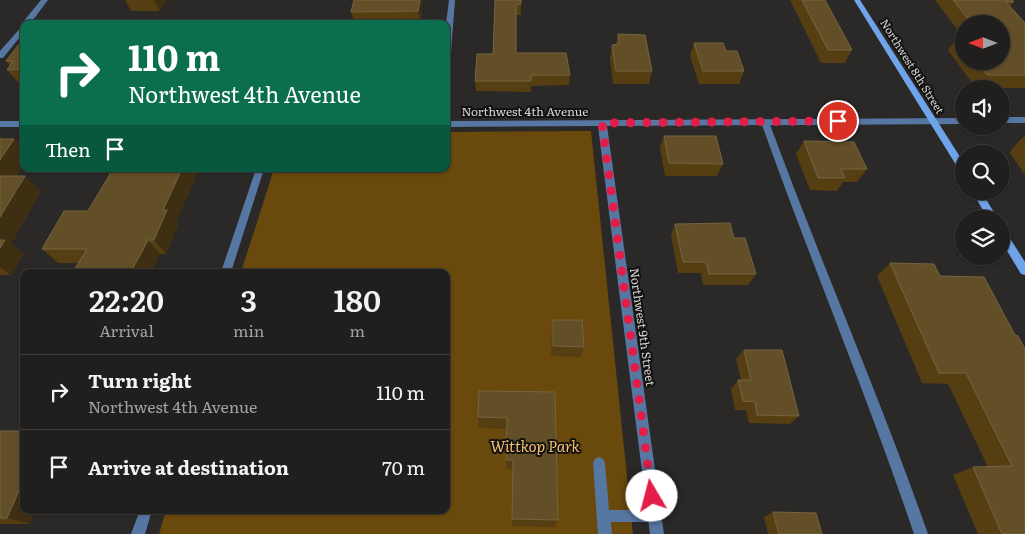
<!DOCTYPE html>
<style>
:root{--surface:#201f1d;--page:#282726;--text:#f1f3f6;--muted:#a2a2a4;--line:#3d3d3b}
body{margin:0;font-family:Literata,serif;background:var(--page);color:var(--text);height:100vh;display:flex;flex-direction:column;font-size:19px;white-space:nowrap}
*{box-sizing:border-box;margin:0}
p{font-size:16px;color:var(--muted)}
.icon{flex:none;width:28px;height:28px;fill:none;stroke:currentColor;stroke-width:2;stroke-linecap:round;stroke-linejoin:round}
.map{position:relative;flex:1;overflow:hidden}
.details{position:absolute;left:20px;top:269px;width:430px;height:245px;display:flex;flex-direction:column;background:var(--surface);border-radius:10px;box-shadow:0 1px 4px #0004,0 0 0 1px var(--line)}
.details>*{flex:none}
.hud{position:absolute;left:20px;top:20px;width:430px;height:152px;border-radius:10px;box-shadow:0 1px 4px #0004,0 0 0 1px var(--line);background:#0b6e4f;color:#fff;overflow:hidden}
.needle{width:32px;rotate:270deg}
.controls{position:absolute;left:955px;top:15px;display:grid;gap:10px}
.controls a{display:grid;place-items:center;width:55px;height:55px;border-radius:50%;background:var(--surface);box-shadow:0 1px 4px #0004,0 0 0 1px var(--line);font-size:25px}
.pin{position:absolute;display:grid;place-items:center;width:42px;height:42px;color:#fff;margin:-21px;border:2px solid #fff;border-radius:50%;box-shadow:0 1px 5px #0007}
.me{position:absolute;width:55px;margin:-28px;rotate:352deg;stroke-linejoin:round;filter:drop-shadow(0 0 4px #0008)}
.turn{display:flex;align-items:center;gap:18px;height:105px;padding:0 25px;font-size:22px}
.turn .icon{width:65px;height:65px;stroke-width:2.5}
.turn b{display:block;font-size:35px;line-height:42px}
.then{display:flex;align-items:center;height:48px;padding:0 25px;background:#0003;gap:10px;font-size:19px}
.eta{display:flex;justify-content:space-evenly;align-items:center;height:85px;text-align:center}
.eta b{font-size:30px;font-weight:600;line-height:35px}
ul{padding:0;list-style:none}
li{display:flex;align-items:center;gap:15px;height:75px;padding:0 25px;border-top:1px solid var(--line)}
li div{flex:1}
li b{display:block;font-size:19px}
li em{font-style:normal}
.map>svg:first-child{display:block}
.green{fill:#6a490c}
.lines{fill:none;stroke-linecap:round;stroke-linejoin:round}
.lane{fill:#5777a3;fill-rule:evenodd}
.street{fill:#5777a3;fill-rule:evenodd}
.secondary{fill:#6fa3ea;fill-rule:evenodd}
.wall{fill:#563e13;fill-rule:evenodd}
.shaded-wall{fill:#3f2f12}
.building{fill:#634f27;stroke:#756442}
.route{stroke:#e11d48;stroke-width:9;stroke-dasharray:0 16.2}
.labels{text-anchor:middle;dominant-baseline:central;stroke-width:4;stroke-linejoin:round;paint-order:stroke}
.far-street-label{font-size:11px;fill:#d6d5d4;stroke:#131211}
.street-label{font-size:12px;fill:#d6d5d4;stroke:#131211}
.near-park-label{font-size:15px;font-style:italic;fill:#f5c171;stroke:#131211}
</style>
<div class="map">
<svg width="1025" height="534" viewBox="0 0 1025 534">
<rect width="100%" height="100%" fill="#2b2927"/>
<path class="green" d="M591,131L633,534H159L166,510H446V272H241L274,169H446V132Z"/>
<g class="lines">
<path class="lane" d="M765,119L769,122C820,260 879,395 928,534H914C867,395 810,260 761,122Z
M599,457L603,459L605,463L609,510H655L660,511L661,516L660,521L655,522H611L612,534H598L593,463L595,459Z"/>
<path class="street" d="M41,0H48L30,24H24V32L3,58H0V51L23,25V22Z
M449,0H455L450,66L446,68V24Z
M1001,117H1025V123H1001Z
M964,118V124L607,126L664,534H650L598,126L446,127V121Z
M0,121H24V127H0Z
M256,169H264L231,272H221Z
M140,510H152L145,534H131Z"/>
<path class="secondary" d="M854,0H860L964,163V174L961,173Z
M972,191H981L998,219H988Z
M1001,228L1004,229L1025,262V275L1021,274L1001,241Z"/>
</g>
<path class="wall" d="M125,0H167L160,11H131Z
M354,0H422L420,20L354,21L351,12Z
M495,0H521V15H516V53L570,75L569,85L531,86V92L476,91L475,81L493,54Z
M790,0H825L852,50L845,63H821Z
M935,0H1012L1014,2L1010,6L1025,23V88H976L948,50L957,38H964ZM964,24H1001V61H964Z
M618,34L652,71L649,84H613L610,58L612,45H616Z
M24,39V82H18L7,70L10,66L6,61Z
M694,43L726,51L744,71L739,84H699L690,56Z
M664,136L723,164L717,176H665L660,148Z
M1023,137H1025V175L1010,153L1011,151V150Z
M0,139H14L24,148V164L16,176L41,191L11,244L24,254L11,275H0Z
M804,141L867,169L857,182H843L837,191L810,190L796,154Z
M113,169H199L176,222L178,225L166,254H160L151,272H73L79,263H58L42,249L88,211Z
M675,224L734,238L756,274L748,285H703L701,273H678L671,235Z
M890,263L940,276L984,277L1025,534H978L953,475L973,467H988L948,384L922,383L877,276Z
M553,320L584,347L581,357L551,356L552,330Z
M744,350L799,416L790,424L749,423L746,410H735L731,389L738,380H741L736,359Z
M555,392L558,520L555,527L512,526L513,469H506L507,429L479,428L478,417Z
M24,427V510L30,524H0V431H22Z
M773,512L822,534H768L764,517Z"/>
<path class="shaded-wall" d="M154,0H167L160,11Z
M420,0H422L420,20L418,11Z
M14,139L24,148V164L6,192L0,187V160Z
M182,169H199L176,222L178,225L166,254L154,240L163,210Z
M25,176L41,191L11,244L24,254L11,275L0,267V217Z
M148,240L160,254L151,272H131Z
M21,486L24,487V510H36L30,524L7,518Z"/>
<path class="building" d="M354,0H420L418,11L351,12Z
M495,0H521V4L516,5V53H566L570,75H531V81H475L477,54H493Z
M802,0H825L852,50H828Z
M953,0H1012L1014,2H1006L1025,23V75H987L976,61H1001V24H972Z
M618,34L645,35L652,71H616L612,45L619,44Z
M957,38H964V46Z
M23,39H24V69L7,70L13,61H6Z
M694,43H723L726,51H737L744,71H703Z
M664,136H716L723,164L669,163Z
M0,139H14L0,160Z
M804,141L854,142L867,169H841L845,178H818Z
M113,169H182L163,210H167L154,240H148L131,272H73L87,249H42L64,211H88Z
M0,176H25L0,217Z
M730,223L734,238H745L756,274H709L706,262H683L675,224Z
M0,240H5L0,248Z
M890,263L934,264L940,276L984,277L1015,335L1018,336L1025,349V534H1002L973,467L1012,466L966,373H939Z
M553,320H582L584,347L553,346Z
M744,350H782L799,416L757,415L755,402L743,401L738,380H751Z
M479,391L555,392L558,520L512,519L513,460H506L507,418L478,417Z
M24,427V486H21L7,518H0V431H22Z
M773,512L816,513L822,534H779Z"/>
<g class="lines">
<path class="route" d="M652,496L602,123L838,121"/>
</g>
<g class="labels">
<g class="far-street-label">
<text transform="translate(913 66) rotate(58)">Northwest 8th Street</text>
</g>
<g class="street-label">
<text x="525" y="111">Northwest 4th Avenue</text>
<text transform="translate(643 327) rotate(82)">Northwest 9th Street</text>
</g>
<g class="near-park-label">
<text x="535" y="445">Wittkop Park</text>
</g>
</g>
</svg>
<div class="controls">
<a><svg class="needle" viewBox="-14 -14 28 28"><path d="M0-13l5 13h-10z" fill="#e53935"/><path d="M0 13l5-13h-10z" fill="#a2a2a4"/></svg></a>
<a><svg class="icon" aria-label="sound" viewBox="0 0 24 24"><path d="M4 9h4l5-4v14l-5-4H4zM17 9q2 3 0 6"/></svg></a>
<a><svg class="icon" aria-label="search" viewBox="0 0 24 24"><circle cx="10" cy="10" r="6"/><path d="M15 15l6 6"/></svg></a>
<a><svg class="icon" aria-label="layers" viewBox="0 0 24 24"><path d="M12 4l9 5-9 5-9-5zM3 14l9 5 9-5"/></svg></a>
</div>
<div class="pin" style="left:838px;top:121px;background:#d93025"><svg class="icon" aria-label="arrive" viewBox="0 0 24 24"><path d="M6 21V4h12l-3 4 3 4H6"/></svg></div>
<svg class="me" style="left:652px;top:496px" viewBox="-20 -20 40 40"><circle r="19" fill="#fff"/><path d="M0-13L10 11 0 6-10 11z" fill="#e11d48"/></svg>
<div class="hud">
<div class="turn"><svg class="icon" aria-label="right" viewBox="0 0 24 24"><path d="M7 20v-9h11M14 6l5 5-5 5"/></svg><div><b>110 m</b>Northwest 4th Avenue</div></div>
<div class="then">Then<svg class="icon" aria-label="arrive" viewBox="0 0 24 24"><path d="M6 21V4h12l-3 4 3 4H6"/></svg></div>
</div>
<section class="details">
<div class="eta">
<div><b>22:20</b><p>Arrival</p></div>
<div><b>3</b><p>min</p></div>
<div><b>180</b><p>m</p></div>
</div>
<ul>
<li><svg class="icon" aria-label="right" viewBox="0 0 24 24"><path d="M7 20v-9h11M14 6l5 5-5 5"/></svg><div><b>Turn right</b><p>Northwest 4th Avenue</p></div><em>110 m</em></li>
<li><svg class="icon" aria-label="arrive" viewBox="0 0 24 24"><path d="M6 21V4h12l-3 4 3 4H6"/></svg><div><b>Arrive at destination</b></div><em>70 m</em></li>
</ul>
</section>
</div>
